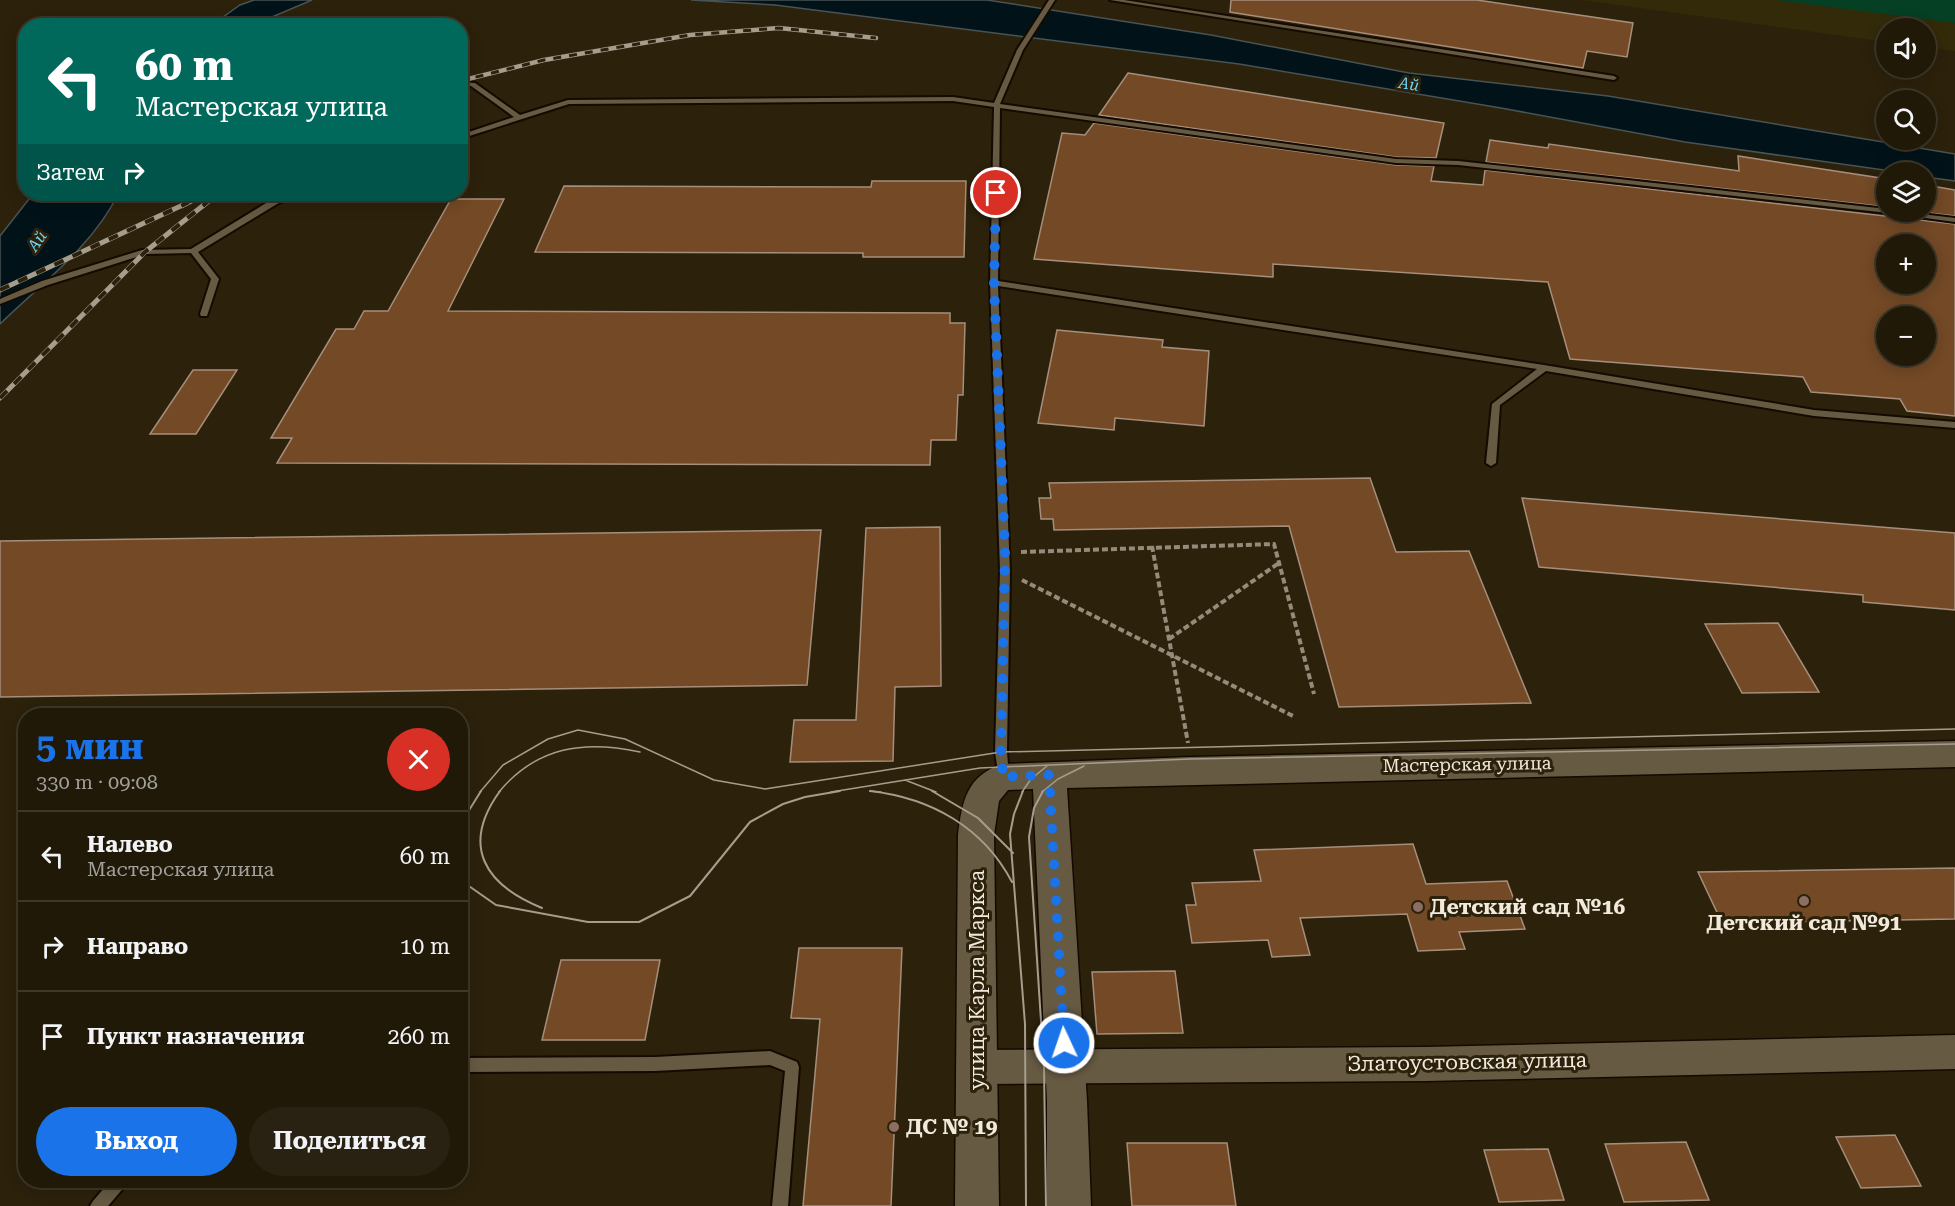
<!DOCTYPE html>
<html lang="ru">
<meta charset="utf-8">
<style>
:root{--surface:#211908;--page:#292212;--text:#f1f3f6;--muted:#a2a09c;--line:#3e3829;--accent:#1a73e8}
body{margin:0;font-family:"Roboto Serif",serif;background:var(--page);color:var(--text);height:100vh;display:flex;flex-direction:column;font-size:22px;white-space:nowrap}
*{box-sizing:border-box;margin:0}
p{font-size:20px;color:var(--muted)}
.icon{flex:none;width:33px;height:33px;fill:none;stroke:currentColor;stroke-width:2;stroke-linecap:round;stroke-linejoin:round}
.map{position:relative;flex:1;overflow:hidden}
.side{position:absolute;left:18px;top:708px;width:450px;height:480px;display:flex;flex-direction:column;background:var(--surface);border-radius:24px;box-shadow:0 3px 15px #0003,0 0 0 2px var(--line)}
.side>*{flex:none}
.hud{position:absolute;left:18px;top:18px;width:450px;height:183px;border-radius:24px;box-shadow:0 3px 15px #0003,0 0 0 2px var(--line);background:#00695c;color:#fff;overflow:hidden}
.controls{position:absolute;left:1876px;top:18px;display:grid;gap:12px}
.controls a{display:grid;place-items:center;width:60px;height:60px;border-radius:50%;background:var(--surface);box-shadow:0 3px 15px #0003,0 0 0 2px var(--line);font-size:30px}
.pin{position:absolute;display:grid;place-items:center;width:51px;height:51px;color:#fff;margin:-26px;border:3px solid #fff;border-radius:50%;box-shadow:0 2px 6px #0007}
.me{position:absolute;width:66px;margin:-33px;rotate:357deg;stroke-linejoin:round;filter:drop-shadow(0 0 4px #0008)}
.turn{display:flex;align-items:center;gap:21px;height:126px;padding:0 18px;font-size:27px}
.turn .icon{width:78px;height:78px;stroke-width:2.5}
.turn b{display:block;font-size:42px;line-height:51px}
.then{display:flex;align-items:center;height:57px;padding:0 18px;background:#0003;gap:12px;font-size:22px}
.round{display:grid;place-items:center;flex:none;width:63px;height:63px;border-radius:32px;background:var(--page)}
.headline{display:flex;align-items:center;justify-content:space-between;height:102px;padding:0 18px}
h1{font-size:36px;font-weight:700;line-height:45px;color:var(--accent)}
.button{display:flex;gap:12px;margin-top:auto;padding:12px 18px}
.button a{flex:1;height:69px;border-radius:36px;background:var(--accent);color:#fff;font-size:24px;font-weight:700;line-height:69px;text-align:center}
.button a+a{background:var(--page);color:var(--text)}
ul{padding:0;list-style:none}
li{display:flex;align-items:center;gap:18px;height:90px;padding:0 18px;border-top:2px solid var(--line)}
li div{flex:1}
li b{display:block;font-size:22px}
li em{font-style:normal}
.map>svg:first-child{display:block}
.green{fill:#053f24}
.sand{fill:#322a09}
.water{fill:#011319;stroke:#495354;stroke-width:1.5}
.building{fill:#734926;stroke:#a68e7c;stroke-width:1.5;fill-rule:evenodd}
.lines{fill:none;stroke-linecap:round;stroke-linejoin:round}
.service-casing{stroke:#140a00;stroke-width:4}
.tertiary-casing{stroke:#140a00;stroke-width:3}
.secondary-casing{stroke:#140a00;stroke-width:3}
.path{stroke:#948b7a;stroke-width:4;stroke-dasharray:6 3;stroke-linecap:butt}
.service{fill:#675a43;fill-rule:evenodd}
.tertiary{fill:#675a43;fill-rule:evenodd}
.secondary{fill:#675a43;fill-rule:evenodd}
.tram-far1{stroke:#a69d8d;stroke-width:1.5}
.tram{stroke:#a69d8d;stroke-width:2}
.rail-far1-casing{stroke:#a69d8d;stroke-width:4.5}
.rail-casing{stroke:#a69d8d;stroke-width:5}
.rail-far1{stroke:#2c210b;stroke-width:3;stroke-dasharray:8;stroke-linecap:butt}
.rail{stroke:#2c210b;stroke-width:4;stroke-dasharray:10;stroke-linecap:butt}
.route{stroke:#1a73e8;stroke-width:10;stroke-dasharray:0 18}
.education-dot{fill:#8d6e63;stroke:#2c210b;stroke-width:2}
.labels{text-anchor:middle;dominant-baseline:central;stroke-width:6;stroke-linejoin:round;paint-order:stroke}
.far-water-label{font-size:16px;font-style:italic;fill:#6dd3f5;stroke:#2c210b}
.street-label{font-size:18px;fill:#f0e9dc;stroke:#2c210b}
.near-poi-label{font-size:21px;font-weight:bold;fill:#f0e9dc;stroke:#2c210b;text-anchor:start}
.near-street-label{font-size:21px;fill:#f0e9dc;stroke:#2c210b}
</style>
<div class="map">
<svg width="1955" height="1206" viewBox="0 0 1955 1206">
<rect width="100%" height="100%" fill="#2c210b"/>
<path class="green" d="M1707,0H1955V31Z"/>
<path class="sand" d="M1582,0H1777L1955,23V51L1926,47V28H1887V42Z"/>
<path class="water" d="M254,0H312L265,20L259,25H212L240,5Z
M691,0H987L1211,35L1409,73L1608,96L1955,154V181L1926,177V172H1898L1685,142L1501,108L1239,64L775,5Z
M33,194H118C93,246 41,284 0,324V236Z"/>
<path class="building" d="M1231,0H1477L1633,23L1627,57L1587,51L1583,68L1230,12Z
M1128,73L1444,123L1436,158L1396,157L1099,115Z
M1094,123L1396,165L1434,166L1431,181L1483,185L1485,170L1955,224V416L1907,411L1900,399L1811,392L1803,377L1570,359L1548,282L1273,264V277L1034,259L1062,133L1085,135ZM1887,244H1926V284H1887ZM1887,316H1926V356H1887Z
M1490,140L1548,148L1549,144L1739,171L1738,156L1887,179V207L1486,162Z
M872,181H966L964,257H863V253L535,252L564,186L871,187Z
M1926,185L1955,190V216L1920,212H1926Z
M451,199H504L448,311L950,313V323H965L963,395H958L956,440H931L930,465L277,463L292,438H271L336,329H354L364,311H388Z
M1057,330L1163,340L1162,347L1209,351L1204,426L1115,418L1114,430L1038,423Z
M193,370H237L196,434H150Z
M1370,478L1396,552L1469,551L1531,703L1339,707L1289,526L1054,530L1053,519H1041L1039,498H1051L1049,483Z
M1522,498L1955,533V610L1863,602V595L1539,567Z
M940,527L941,686L895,687L893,761L790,762L794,720H856L866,528Z
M821,530L807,685L0,697V541Z
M1778,623L1819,692L1742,693L1705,624Z
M1413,844L1426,884L1507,881L1525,929L1459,932L1465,949L1418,951L1407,914L1300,918L1310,955L1272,957L1268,940L1192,943L1186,905H1196L1192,883L1261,881L1254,850Z
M1955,868V919L1722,923L1698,872Z
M799,948H902L891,1206H803L820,1019L791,1018Z
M561,960H660L645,1040H542Z
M1175,971L1183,1033L1097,1034L1092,972Z
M1895,1135L1921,1186L1861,1188L1836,1137Z
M1686,1142L1709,1200L1624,1202L1605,1144Z
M1127,1143H1227L1236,1206H1132Z
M1548,1149L1564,1200L1499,1202L1484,1150Z"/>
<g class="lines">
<defs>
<path id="service" d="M1049,0H1055L1023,50L1000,104L1396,159L1458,161L1887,209V212H1905L1955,218V222L1888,213L1458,165L1396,163L1000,108L998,281L1544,365L1814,410L1955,422V428L1814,416L1546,371L1500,405L1496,463L1491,466L1486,463L1492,404L1537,369L998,286L1010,571L1007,752L1009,776L1007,779L1003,781L999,779L995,752L1000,571L990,283L994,107L953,101L569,104L460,139V135L514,117L471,86H460V82L475,83L520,115L568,100L953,97L994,103L1017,50Z
M1110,0H1124L1614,76L1617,78L1614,80Z
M290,194H300L277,204L198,252L219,279L207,316H201L200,314L211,279L191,253L146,254L48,285L0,304V299L42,281L142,250L191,249L271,200Z
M770,1051L797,1062L799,1067L788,1206H772L785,1071L770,1065L655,1071L460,1072V1058L655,1057Z
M111,1180H128L126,1185L108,1206H90L93,1201Z"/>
<path id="tertiary" d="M1955,1035V1069L1426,1081L978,1084L965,1079L960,1067L965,1055L978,1050L1426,1047Z"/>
<path id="secondary" d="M1955,741V767L1067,788L1087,1101L1091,1206H1047V1101L1033,789L1008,790L999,801L994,835L999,1206H955L958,835C962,801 967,775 1003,764L1190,757Z"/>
</defs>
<use href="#service" class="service-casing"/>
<use href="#tertiary" class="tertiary-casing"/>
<use href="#secondary" class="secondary-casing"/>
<path class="path" d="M1152,546L1188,743
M1021,552L1274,544L1314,694
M1022,580L1293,716
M1169,639L1279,563"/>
<use href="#service" class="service"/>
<use href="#tertiary" class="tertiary"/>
<use href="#secondary" class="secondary"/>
<path class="tram-far1" d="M905,780L936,792
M870,791L881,792
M480,792L503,765L548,739L578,730L625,739L714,780L765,789L1001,752L1955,729
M499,792C537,746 585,740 640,752
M831,792L980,768L1190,759L1955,744
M1022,792L1031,779L1047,766
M1042,792L1058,779L1084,766"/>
<path class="tram" d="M500,791C460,846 485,885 542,908
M870,791C931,798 983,827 1012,882
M932,791L978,818L1013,853
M1023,791L1014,814L1010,834L1025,1024L1026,1206
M1043,791L1034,808L1029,837L1044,1067L1046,1206
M460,831L463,820L481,791
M460,867L466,884L496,905L588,922H639L690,896L750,822L783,804L805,797L840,791"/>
<defs>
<path id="rail-far1" d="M460,81L544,60L690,35L779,28L876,38
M182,206L206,194
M203,206L218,194"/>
<path id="rail" d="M0,290L185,204
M0,398L145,252L205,204"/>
</defs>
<use href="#rail-far1" class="rail-far1-casing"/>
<use href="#rail" class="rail-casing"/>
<use href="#rail-far1" class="rail-far1"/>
<use href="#rail" class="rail"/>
</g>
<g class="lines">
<path class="route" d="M996,193L994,283L1005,553L1001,752L1003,777L1049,775L1064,1043"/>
</g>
<g class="education-dot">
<circle cx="1804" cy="901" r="6"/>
<circle cx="1418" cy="907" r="6"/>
<circle cx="894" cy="1127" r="6"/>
</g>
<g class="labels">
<g class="far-water-label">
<text transform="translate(1409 84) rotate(9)">Ай</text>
<text transform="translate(37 241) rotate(-55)">Ай</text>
</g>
<g class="street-label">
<text transform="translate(1467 764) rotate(-1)">Мастерская улица</text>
</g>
<g class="near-poi-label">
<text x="1430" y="907">Детский сад №16</text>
<text x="1804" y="923" text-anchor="middle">Детский сад №91</text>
<text x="906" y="1127">ДС № 19</text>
</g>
<g class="near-street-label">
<text transform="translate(977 980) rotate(-90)">улица Карла Маркса</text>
<text transform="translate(1467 1062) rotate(-1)">Златоустовская улица</text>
</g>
</g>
</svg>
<div class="controls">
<a><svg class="icon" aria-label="sound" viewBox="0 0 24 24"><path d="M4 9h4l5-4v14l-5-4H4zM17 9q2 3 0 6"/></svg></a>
<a><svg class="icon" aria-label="search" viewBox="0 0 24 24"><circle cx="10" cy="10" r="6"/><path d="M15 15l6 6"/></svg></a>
<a><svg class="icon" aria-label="layers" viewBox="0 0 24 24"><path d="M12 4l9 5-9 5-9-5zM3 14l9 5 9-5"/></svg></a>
<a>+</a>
<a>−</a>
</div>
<div class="pin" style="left:996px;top:193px;background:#d93025"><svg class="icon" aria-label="arrive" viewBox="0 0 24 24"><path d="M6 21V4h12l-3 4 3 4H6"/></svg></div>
<svg class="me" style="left:1064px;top:1043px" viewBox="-20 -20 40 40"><circle r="17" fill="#1a73e8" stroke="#fff" stroke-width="3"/><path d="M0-11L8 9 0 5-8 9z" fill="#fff"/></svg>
<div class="hud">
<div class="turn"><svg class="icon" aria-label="left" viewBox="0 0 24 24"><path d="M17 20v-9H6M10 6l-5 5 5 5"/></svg><div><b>60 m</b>Мастерская улица</div></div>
<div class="then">Затем<svg class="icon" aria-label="right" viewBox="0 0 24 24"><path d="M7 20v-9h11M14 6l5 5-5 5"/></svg></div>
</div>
<section class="side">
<div class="headline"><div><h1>5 мин</h1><p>330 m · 09:08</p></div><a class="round" style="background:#d93025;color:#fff"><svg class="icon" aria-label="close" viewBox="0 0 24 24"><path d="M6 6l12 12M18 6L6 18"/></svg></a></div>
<ul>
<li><svg class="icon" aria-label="left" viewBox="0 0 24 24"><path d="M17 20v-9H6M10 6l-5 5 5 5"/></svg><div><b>Налево</b><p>Мастерская улица</p></div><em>60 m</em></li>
<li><svg class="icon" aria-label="right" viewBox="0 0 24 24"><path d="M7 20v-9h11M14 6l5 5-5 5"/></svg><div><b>Направо</b></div><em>10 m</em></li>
<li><svg class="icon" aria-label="arrive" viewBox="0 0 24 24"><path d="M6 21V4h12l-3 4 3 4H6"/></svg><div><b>Пункт назначения</b></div><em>260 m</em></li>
</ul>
<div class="button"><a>Выход</a><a>Поделиться</a></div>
</section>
</div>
